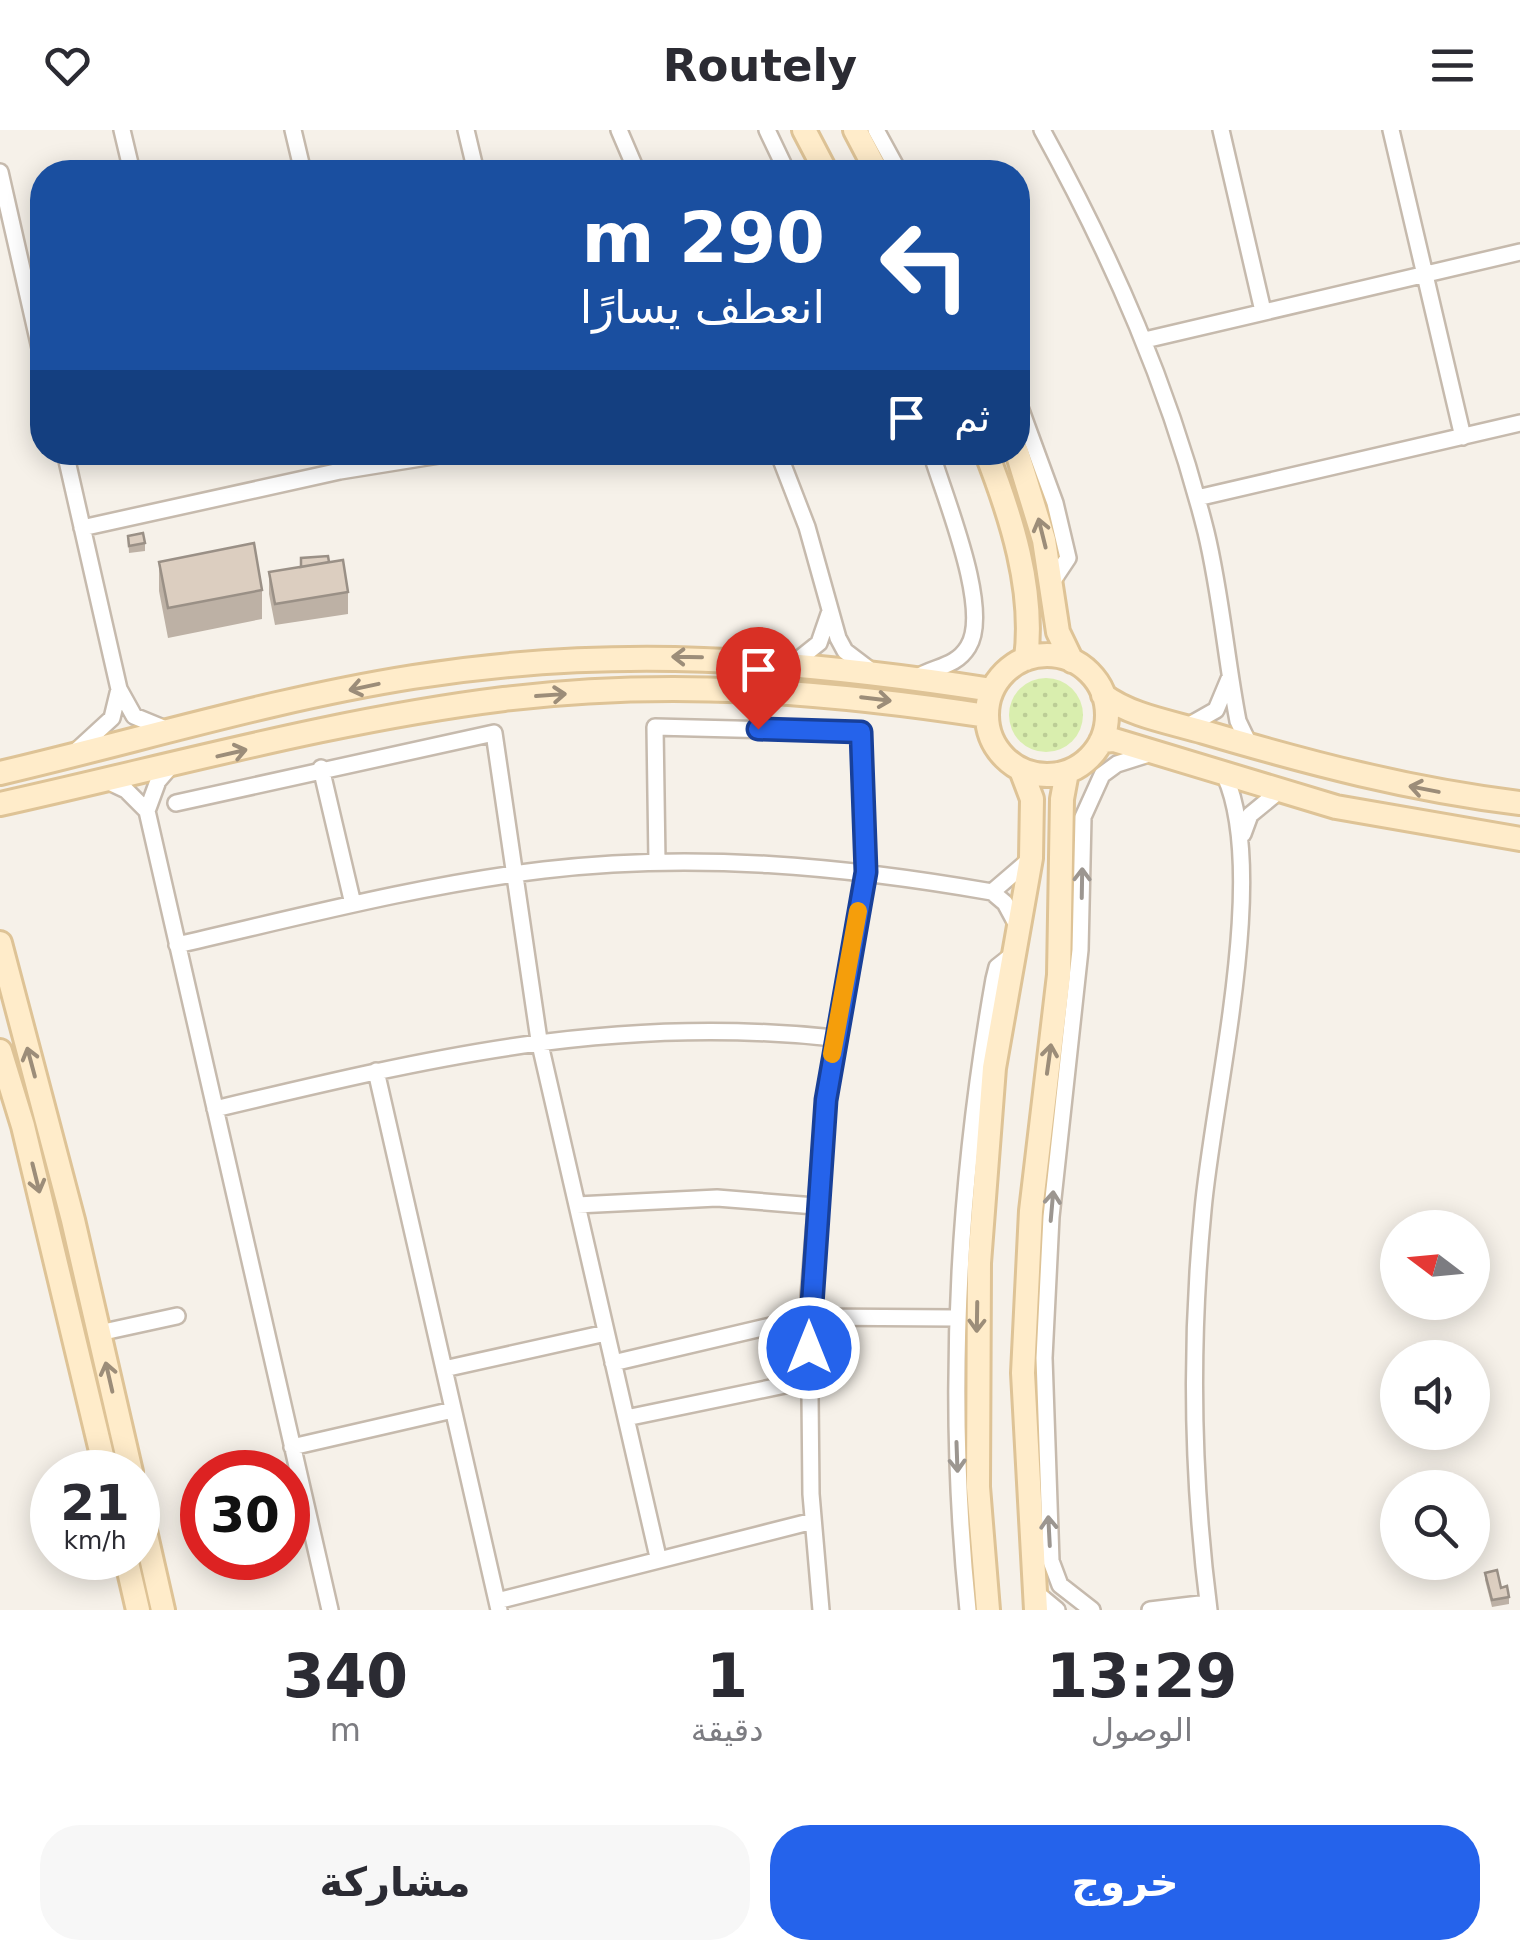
<!DOCTYPE html>
<html lang="ar">
<meta charset="utf-8">
<style>
:root{--surface:#fff;--page:#f7f7f7;--text:#2b2b33;--muted:#7c7c81;--accent:#2563eb}
body{margin:0;font-family:"DejaVu Sans","Noto Sans Arabic",sans-serif;background:var(--page);color:var(--text);direction:rtl;height:100vh;display:flex;flex-direction:column;font-size:38px;white-space:nowrap}
*{box-sizing:border-box;margin:0}
p{font-size:32px;color:var(--muted)}
.icon{flex:none;width:55px;height:55px;fill:none;stroke:currentColor;stroke-width:2;stroke-linecap:round;stroke-linejoin:round}
.map{position:relative;height:1480px;overflow:hidden;direction:ltr}
.details{display:flex;flex-direction:column;background:var(--surface);flex:1}
.details>*{flex:none}
.top-card{position:absolute;left:30px;top:30px;width:1000px;height:305px;border-radius:40px;box-shadow:0 5px 25px #0003;direction:rtl;background:#1a4fa0;color:#fff;overflow:hidden}
.needle{width:65px;rotate:286deg}
.controls{position:absolute;left:1380px;top:1080px;display:grid;gap:20px}
.controls a{display:grid;place-items:center;width:110px;height:110px;border-radius:50%;background:var(--surface);box-shadow:0 5px 25px #0003;font-size:50px}
.speed{position:absolute;left:30px;top:1320px;display:flex;gap:20px;font-size:50px;font-weight:700;text-align:center}
.speed>*{display:grid;place-content:center;width:130px;height:130px;border-radius:50%;background:var(--surface);box-shadow:0 5px 25px #0003;line-height:1}
.speed small{font-size:25px;font-weight:400}
.speed .limit{border:15px solid #d22;background:#fff;color:#111}
.pin{position:absolute;display:grid;place-items:center;width:85px;height:85px;color:#fff;margin:-102px -42px;border-radius:50% 50% 50% 0;rotate:-45deg;box-shadow:0 0 10px #0007}
.pin .icon{rotate:45deg}
.me{position:absolute;width:110px;margin:-55px;rotate:0deg;stroke-linejoin:round;filter:drop-shadow(0 0 8px #0008)}
.turn{display:flex;align-items:center;gap:35px;height:210px;padding:0 40px;font-size:45px}
.turn .icon{width:130px;height:130px;stroke-width:2.5}
.turn b{display:block;font-size:70px;line-height:85px}
.then{display:flex;align-items:center;height:95px;padding:0 40px;background:#0003;gap:20px;font-size:38px}
.eta{display:flex;justify-content:space-evenly;align-items:center;height:170px;text-align:center}
.eta b{font-size:60px;font-weight:700;line-height:70px}
.button{display:flex;gap:20px;margin-top:auto;padding:20px 40px}
.button a{flex:1;height:115px;border-radius:40px;background:var(--accent);color:#fff;font-size:40px;font-weight:700;line-height:115px;text-align:center}
.button a+a{background:var(--page);color:var(--text)}
header{display:flex;justify-content:space-between;align-items:center;height:130px;padding:0 40px;background:var(--surface);font-size:45px;font-weight:700}
.map>svg:first-child{display:block}
.grass{fill:url(#grass-dots)}
.lines{fill:none;stroke-linecap:round;stroke-linejoin:round}
.minor-casing{stroke:#c6baad;stroke-width:20}
.secondary-casing{stroke:#dec396;stroke-width:28}
.minor{stroke:#fff;stroke-width:15}
.secondary{stroke:#ffecca;stroke-width:22}
.wall{fill:#bdb1a5}
.building{fill:#dccec0;stroke:#9a9086;stroke-width:2.5}
.oneway{stroke:#9c8d79}
.oneway2{stroke:#9c9690}
.route-casing{stroke:#184099;stroke-width:25}
.route{stroke:#2563eb;stroke-width:18}
.slow{stroke:#f59e0b;stroke-width:18}
</style>
<header><svg class="icon" aria-label="menu" viewBox="0 0 24 24"><path d="M4 6h16M4 12h16M4 18h16"/></svg>Routely<svg class="icon" aria-label="heart" viewBox="0 0 24 24"><path d="M12 20l-8-8c-3-5 5-10 8-4 3-6 11-1 8 4z"/></svg></header>
<div class="map">
<svg width="1520" height="1480" viewBox="0 0 1520 1480">
<defs>
<pattern id="grass-dots" width="8" height="8" patternUnits="userSpaceOnUse" patternTransform="scale(2.5)"><rect width="8" height="8" fill="#d9eeae"/><path d="M2 2h.1M6 6h.1" fill="none" stroke="#bccd96" stroke-width="1.8" stroke-linecap="round"/></pattern>
</defs>
<rect width="100%" height="100%" fill="#f6f1e9"/>
<path class="grass" d="M1009 585a37 37 0 1 1 74 0a37 37 0 1 1-74 0Z"/>
<g class="lines">
<defs>
<path id="minor" d="M122,0L132,42
M293,0L303,42
M466,0L476,42
M619,0L637,42
M767,0L787,42
M876,0L899,42
M1042,0C1113,129 1170,259 1206,402C1221,464 1226,529 1238,591L1250,616
M1221,0L1263,181
M1391,0L1463,307
M0,42L42,227
M1145,210L1520,122
M1018,272L1055,373L1068,428L1052,452
M65,322L119,559L134,586L168,600
M778,322L807,397L838,508L845,521L870,540
M1197,368L1520,293
M82,398L340,341L458,322
M794,533L819,513L829,484
M916,548C934,536 955,538 968,517C992,480 944,366 931,322
M1186,597L1216,580L1229,549
M75,622L112,588L119,559
M321,638L353,774
M107,651L126,660L147,681L330,1480
M176,673L494,603L539,910L658,1427
M147,681L158,651L170,637
M1243,704L1250,685L1278,662
M657,732L655,597L861,602L866,742L825,970L809,1166L811,1364L821,1480
M992,762L1028,731
M177,815C299,787 420,755 544,740C694,722 843,736 992,762L1005,773L1019,799
M376,941L499,1480
M215,979C429,928 612,884 834,908
M577,1075L717,1068L815,1076
M99,1203L177,1186
M613,1233L809,1187L956,1188
M444,1239L606,1203
M626,1288L809,1250
M292,1317L453,1280
M1034,1461L1057,1480
M497,1471L813,1391
M968,1480C946,1268 957,1059 994,849L997,837L1016,822
M1092,1480L1060,1455L1051,1431L1044,1228L1051,1087L1080,820L1083,687L1102,645L1117,634L1152,623
M1150,1480L1208,1473
M1209,1480C1192,1348 1190,1213 1203,1080C1213,966 1269,746 1225,646"/>
<path id="secondary" d="M804,0L826,42
M855,0L877,42
M986,322C1011,386 1035,460 1026,529
M1017,322L1044,410L1058,502L1072,531
M987 585a60 60 0 1 1 120 0a60 60 0 1 1-120 0Z
M1103,565C1131,586 1170,592 1204,602C1309,633 1411,660 1520,673
M1101,611L1114,610L1336,677L1520,709
M0,643C137,611 274,569 413,547C615,515 792,529 992,560
M0,674C167,637 334,590 504,569C666,549 826,561 987,586
M0,813L73,1090L131,1342
M0,921L23,996L106,1342
M138,1370L163,1480
M126,1428L138,1480
M988,1480L978,1357L979,1133L994,938L1031,728L1032,669L1021,640
M1036,1480L1023,1243L1031,1081L1059,845L1062,669L1067,642"/>
</defs>
<use href="#minor" class="minor-casing"/>
<use href="#secondary" class="secondary-casing"/>
<use href="#minor" class="minor"/>
<use href="#secondary" class="secondary"/>
</g>
<path class="wall" d="M128,406L145,413V421L129,423Z
M159,432L262,460V489L168,508L159,461Z
M329,432L348,462V484L275,495L269,464V442Z
M1485,1443L1509,1467V1474L1492,1477L1485,1450Z"/>
<path class="building" d="M143,403L145,413L129,416L128,406Z
M254,413L262,460L168,478L159,432Z
M328,426L329,432L301,437V428Z
M343,430L348,462L275,474L269,442Z
M1497,1440L1501,1458L1507,1456L1509,1467L1492,1470L1485,1443Z"/>
<defs><path id="oneway-shaft" d="M-6 0H5M1.5-3L5.5 0L1.5 3" fill="none" stroke-width="1.6" stroke-linecap="round" stroke-linejoin="round" transform="scale(2.5)"/></defs>
<g class="oneway">
<use href="#oneway-shaft" transform="translate(1042 403) rotate(-104)"/>
<use href="#oneway-shaft" transform="translate(687 527) rotate(-179)"/>
<use href="#oneway-shaft" transform="translate(364 557) rotate(168)"/>
<use href="#oneway-shaft" transform="translate(551 565) rotate(-4)"/>
<use href="#oneway-shaft" transform="translate(876 569) rotate(7)"/>
<use href="#oneway-shaft" transform="translate(232 623) rotate(-13)"/>
<use href="#oneway-shaft" transform="translate(1424 659) rotate(-169)"/>
<use href="#oneway-shaft" transform="translate(1049 929) rotate(-82)"/>
<use href="#oneway-shaft" transform="translate(31 932) rotate(-105)"/>
<use href="#oneway-shaft" transform="translate(36 1048) rotate(76)"/>
<use href="#oneway-shaft" transform="translate(977 1187) rotate(91)"/>
<use href="#oneway-shaft" transform="translate(109 1247) rotate(-103)"/>
</g>
<g class="oneway2">
<use href="#oneway-shaft" transform="translate(1082 753) rotate(-89)"/>
<use href="#oneway-shaft" transform="translate(1052 1076) rotate(-85)"/>
<use href="#oneway-shaft" transform="translate(957 1327) rotate(88)"/>
<use href="#oneway-shaft" transform="translate(1049 1401) rotate(-93)"/>
</g>
<g class="lines">
<defs>
<path id="route" d="M758,599L861,602L866,742L826,970L809,1218"/>
</defs>
<use href="#route" class="route-casing"/>
<use href="#route" class="route"/>
<path class="slow" d="M832,924L858,781"/>
</g>
</svg>
<div class="controls">
<a><svg class="needle" viewBox="-14 -14 28 28"><path d="M0-13l5 13h-10z" fill="#e53935"/><path d="M0 13l5-13h-10z" fill="#7c7c81"/></svg></a>
<a><svg class="icon" aria-label="sound" viewBox="0 0 24 24"><path d="M4 9h4l5-4v14l-5-4H4zM17 9q2 3 0 6"/></svg></a>
<a><svg class="icon" aria-label="search" viewBox="0 0 24 24"><circle cx="10" cy="10" r="6"/><path d="M15 15l6 6"/></svg></a>
</div>
<div class="speed"><div>21<small>km/h</small></div><div class="limit">30</div></div>
<div class="pin" style="left:758px;top:599px;background:#d93025"><svg class="icon" aria-label="arrive" viewBox="0 0 24 24"><path d="M6 21V4h12l-3 4 3 4H6"/></svg></div>
<svg class="me" style="left:809px;top:1218px" viewBox="-20 -20 40 40"><circle r="17" fill="#2563eb" stroke="#fff" stroke-width="3"/><path d="M0-11L8 9 0 5-8 9z" fill="#fff"/></svg>
<div class="top-card">
<div class="turn"><svg class="icon" aria-label="left" viewBox="0 0 24 24"><path d="M17 20v-9H6M10 6l-5 5 5 5"/></svg><div><b>290 m</b>انعطف يسارًا</div></div>
<div class="then">ثم<svg class="icon" aria-label="arrive" viewBox="0 0 24 24"><path d="M6 21V4h12l-3 4 3 4H6"/></svg></div>
</div>
</div>
<section class="details">
<div class="eta">
<div><b>13:29</b><p>الوصول</p></div>
<div><b>1</b><p>دقيقة</p></div>
<div><b>340</b><p>m</p></div>
</div>
<div class="button"><a>خروج</a><a>مشاركة</a></div>
</section>
